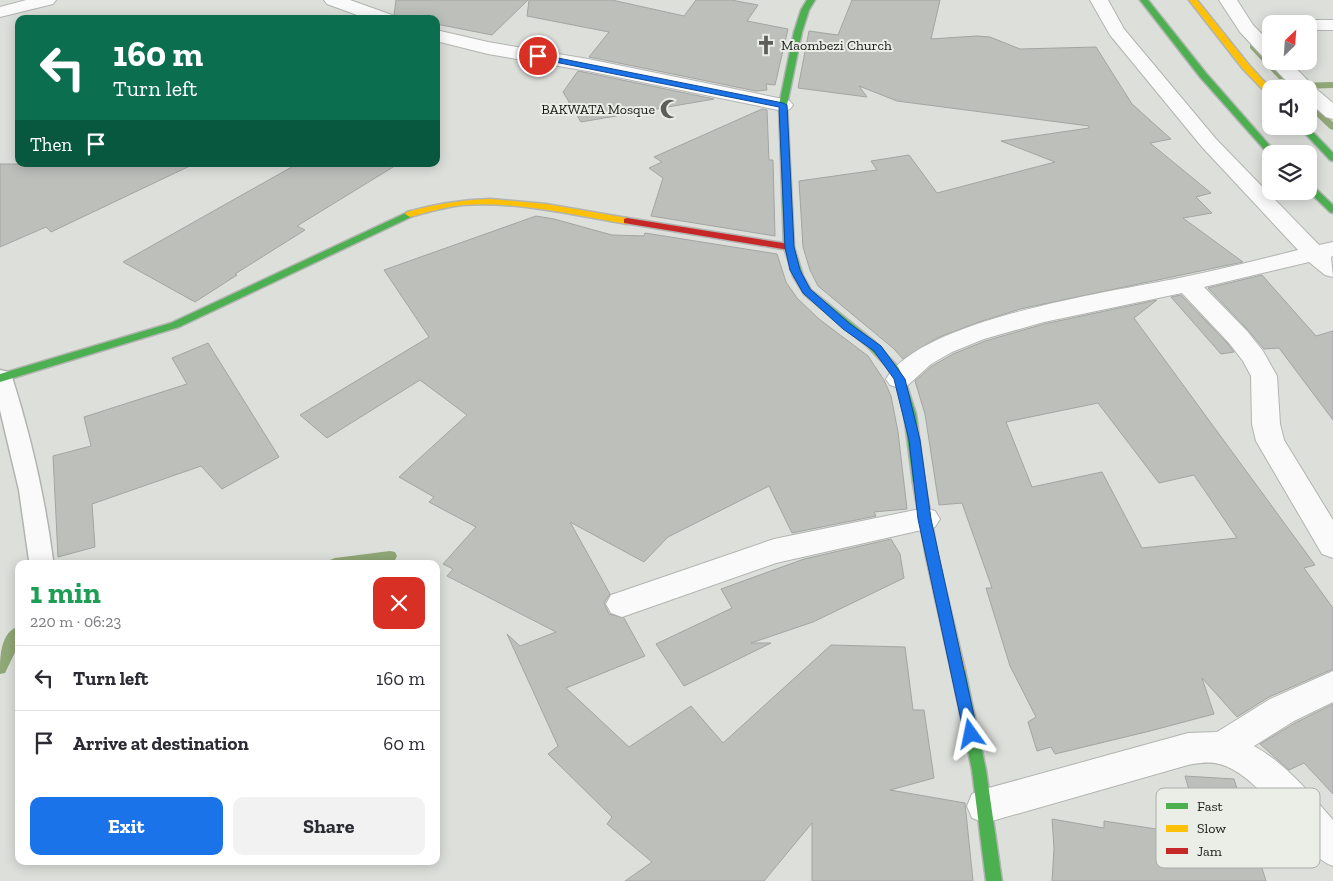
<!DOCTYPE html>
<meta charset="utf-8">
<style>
:root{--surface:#fff;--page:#f2f2f3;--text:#2b2b33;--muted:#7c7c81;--line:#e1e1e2;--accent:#1a73e8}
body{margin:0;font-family:"Zilla Slab",serif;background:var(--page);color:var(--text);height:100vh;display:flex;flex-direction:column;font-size:19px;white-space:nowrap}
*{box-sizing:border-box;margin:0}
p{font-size:16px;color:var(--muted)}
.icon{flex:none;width:28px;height:28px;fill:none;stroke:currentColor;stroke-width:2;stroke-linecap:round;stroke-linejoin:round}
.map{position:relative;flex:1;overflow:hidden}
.details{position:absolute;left:15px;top:560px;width:425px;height:305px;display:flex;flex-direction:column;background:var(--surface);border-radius:10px;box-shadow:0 2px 12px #0003}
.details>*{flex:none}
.hud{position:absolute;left:15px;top:15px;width:425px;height:152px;border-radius:10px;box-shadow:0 2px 12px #0003;background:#0b6e4f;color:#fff;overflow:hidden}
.needle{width:32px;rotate:25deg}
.controls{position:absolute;left:1262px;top:15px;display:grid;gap:10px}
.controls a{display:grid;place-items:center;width:55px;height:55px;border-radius:10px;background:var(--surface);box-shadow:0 2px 12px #0003;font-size:25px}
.pin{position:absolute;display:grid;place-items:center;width:42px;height:42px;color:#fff;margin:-21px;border:2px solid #fff;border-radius:50%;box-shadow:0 1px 5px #0007}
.me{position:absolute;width:55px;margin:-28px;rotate:348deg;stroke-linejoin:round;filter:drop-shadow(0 0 4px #0008)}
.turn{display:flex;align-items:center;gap:18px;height:105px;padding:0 15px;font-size:22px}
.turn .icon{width:65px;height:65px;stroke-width:2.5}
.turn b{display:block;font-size:35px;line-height:42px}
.then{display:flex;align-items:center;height:48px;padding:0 15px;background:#0003;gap:10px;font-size:19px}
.round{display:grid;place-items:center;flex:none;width:52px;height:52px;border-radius:10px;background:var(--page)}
.headline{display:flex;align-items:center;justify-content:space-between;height:85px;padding:0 15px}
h1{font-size:30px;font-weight:700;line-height:38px;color:#1e9e55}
.primary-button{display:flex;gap:10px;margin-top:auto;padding:10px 15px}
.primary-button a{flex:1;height:58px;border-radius:10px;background:var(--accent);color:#fff;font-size:20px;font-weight:700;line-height:58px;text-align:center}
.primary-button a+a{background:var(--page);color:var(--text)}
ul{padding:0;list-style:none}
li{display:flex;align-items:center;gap:15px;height:65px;padding:0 15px;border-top:1px solid var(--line)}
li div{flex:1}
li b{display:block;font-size:19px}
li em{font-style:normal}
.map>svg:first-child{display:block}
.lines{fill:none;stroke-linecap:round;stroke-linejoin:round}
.stream{fill:#90a776;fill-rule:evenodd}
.building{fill:#bdbfbb;stroke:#a3a5a2;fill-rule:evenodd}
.lane-casing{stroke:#b2b4b1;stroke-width:3}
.street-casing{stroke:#b2b4b1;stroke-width:2}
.fast-casing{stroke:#b2b4b1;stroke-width:3}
.slow-casing{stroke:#b2b4b1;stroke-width:3}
.jam-casing{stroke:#b2b4b1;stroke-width:3}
.lane{fill:#fafafa;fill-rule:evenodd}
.street{fill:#fafafa;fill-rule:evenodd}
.fast{fill:#4caf50;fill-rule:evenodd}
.slow{fill:#ffc107;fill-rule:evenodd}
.jam{fill:#c62828;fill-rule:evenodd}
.route{fill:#1a73e8;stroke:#114b97}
.labels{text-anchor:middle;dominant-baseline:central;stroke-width:4;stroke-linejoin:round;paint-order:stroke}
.far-poi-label{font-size:14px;fill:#181916;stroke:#eaeee6;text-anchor:start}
.key{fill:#eaeee6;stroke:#abaea8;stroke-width:1}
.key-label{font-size:14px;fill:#181916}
</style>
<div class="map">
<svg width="1333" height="881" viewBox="0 0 1333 881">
<rect width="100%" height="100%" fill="#dddfdb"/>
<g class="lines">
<path class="stream" d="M1250,44H1256L1285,75V79H1279L1250,48Z
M1333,82V88L1296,89L1292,86L1296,83Z
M1309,101L1333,122V130L1330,129L1309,109Z
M390,551L395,552L397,556L395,560C374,567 350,564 328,564L330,560L335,558Z
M19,626V644L5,673L0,674C0,658 0,632 19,626Z"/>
</g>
<path class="building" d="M396,0H528L492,35L436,24V19H413L394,15Z
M529,0H612L684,16L696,0H731L758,5L747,21L788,29L775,85L766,84L767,90L756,91L589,57L609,32L527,16Z
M852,0H940L931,39L977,36L990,37L1020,49L1096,47L1132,104L1171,139L1150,143L1211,193L1196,197L1212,213L1183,218L1243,262L1020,309L976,323L937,338L903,359L893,348L818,286L810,270L803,247L799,181L877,170L871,161L909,155L937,193L1055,162L1001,141L1089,128V126L897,101L859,86L867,97L798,88L809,31L838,35Z
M578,71L588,73L714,99L581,122L563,92Z
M762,109L767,110L769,160H773L775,236L651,216L663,178L649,168L662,162L654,157Z
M0,164H194L51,232L46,227L0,247Z
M297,164H398L297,226L305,230L235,274L237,275L195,302L123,262Z
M536,216L554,219L612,235L644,236L645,233L777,254L786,282L797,298L819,319L868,356L884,380L891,396L898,432L907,509L874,512L876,516L792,533L769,486L668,537L644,562L570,522L610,594L604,603L609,614L624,618L645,656L566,688L629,747L691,706L723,743L831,645L905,647L913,710H924L934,778L890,790L965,803L973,881H812V823L764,881H625L652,862L607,824L612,817L548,754L558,746L507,634L520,646L556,632L447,576L453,569L443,564L476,527L429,502L434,497L399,477L467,415L420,380L327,438L300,415L429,337L384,270Z
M1262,275L1316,336L1333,331V420L1279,348L1264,349L1248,330L1208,288Z
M1181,295L1228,344L1234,352L1221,354L1171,297Z
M1157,300L1134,318L1315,565L1304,568L1333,608V669L1269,697L1237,717L1202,678L1214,714L1150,731L1055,754L1051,747L1037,751L1028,722L1036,717L1010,666L986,588H992L962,503L939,505L925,414L915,381L932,366L953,354L985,341L1044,324ZM1098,403L1159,483L1194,475L1237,538L1142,548L1102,472L1032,487L1006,422Z
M208,343L279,457L222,489L201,466L92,504L95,547L58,557L53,456L91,446L84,417L187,384L172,358Z
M891,539L900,554L904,578L813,622L751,643H771L684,686L656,644L732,608L721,589L804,559Z
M1333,704V794L1304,763L1289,770L1260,744L1295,723Z
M1185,776L1234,779L1266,881H1052L1054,848L1052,819L1104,828V821L1202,836Z"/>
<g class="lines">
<defs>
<path id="lane" d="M0,370L9,372L12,377C31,437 45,498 53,560L51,564H31L29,560L19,490L0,410Z"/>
<path id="street" d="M26,0H56L53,4L0,17V7Z
M324,0H350L392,15L395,19H368L327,4Z
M1090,0H1108L1124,29L1216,139L1319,245L1333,242V256L1331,257L1333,277L1325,275L1309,262L1204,287L1247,331L1263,351L1277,376L1280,424L1284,440L1333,520V558L1322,554L1256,441L1252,424L1251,376L1243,361L1229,343L1182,293L1044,322L984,339L952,352L931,364L908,385L899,388L890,385L886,379C922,319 1110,292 1179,278C1219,270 1258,260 1298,250L1202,147L1110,35Z
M1219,0H1237L1253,25L1271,43V61H1289L1314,87L1333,103V119L1326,117L1309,102V89H1294L1271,65L1269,61L1270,59L1264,58L1240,32Z
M1309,20H1333V30H1309V24H1301Z
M436,30L488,42L588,59L783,99L790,101L793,105L790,109L783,111L588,71L488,54L436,41Z
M925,508L935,511L940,519L935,527L776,563L622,617L611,613L606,604L611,595L774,539Z
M1333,671V702L1294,721L1254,746C1286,764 1310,793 1333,820V866C1315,859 1309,847 1297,832C1279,811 1247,770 1219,764C1209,761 1198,763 1188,765L985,823L972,818L967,806L972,794L985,789L1188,733L1217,732L1270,699Z"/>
<path id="fast" d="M807,0H815L809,10L802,32L787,105L794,247L803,276L811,290L875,342L898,367L905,380L916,414L925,483L923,486H915L913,483L904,414L895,380L889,369L867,346L804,294L793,276L784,247L779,105L794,32L801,10Z
M1140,0H1148L1206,73L1277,154H1271L1270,156L1200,77Z
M1298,126H1307L1333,153V161L1330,160Z
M1309,184L1312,185L1333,205V213L1330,212L1308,191Z
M410,211L415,214L413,216L179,327L0,382V374L171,323Z
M958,664L963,666L965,670L986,770L1002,881H986L972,770L951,670L953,666Z"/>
<path id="slow" d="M1189,0H1197L1249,65L1271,89V95H1268L1243,69Z
M490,199L546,204L627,218L632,221L627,224C573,215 518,201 463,205C444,207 428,212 410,217L405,214L407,212C435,204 461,200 490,199Z
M919,479L923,480L925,483L938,557L965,670L963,674L958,676L953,674L951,670L926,557L913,483L915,480Z"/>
<path id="jam" d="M627,218L789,244L794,247L789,250L624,223V219Z"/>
</defs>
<use href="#lane" class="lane-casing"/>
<use href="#street" class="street-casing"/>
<use href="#fast" class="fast-casing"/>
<use href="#slow" class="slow-casing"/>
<use href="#jam" class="jam-casing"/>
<use href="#lane" class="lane"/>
<use href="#street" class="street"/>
<use href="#fast" class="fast"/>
<use href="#slow" class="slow"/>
<use href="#jam" class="jam"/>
</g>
<path class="route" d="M538,54L783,103L787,105L794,247L800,270L810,289L850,324L881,346L905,379L920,440L931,519L978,734L976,739L971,741L966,739L964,734L918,519L909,440L894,379L874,351L843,329L803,293L790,270L785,247L779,107L535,58V55Z"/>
<defs>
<symbol id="church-bare" viewBox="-9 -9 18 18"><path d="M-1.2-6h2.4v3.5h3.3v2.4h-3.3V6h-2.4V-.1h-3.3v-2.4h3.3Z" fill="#5d5e5b" stroke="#eaeee6" stroke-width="2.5" paint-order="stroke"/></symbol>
<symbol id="mosque-bare" viewBox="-9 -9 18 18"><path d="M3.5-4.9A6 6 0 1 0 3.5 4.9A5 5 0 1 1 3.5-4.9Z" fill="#5d5e5b" stroke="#eaeee6" stroke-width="2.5" paint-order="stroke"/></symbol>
</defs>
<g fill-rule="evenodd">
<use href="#church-bare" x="752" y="31" width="28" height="28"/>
<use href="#mosque-bare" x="656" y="95" width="28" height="28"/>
</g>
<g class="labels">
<g class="far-poi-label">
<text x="781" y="45">Maombezi Church</text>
<text x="655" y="109" text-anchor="end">BAKWATA Mosque</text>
</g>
</g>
<rect x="1156" y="788" width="164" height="80" rx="8" class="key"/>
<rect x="1166" y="803" width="22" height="6" fill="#4caf50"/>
<rect x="1166" y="825" width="22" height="7" fill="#ffc107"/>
<rect x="1166" y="848" width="22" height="6" fill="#c62828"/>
<g class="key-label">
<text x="1197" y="811">Fast</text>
<text x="1197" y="833">Slow</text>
<text x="1197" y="856">Jam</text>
</g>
</svg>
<div class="controls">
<a><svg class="needle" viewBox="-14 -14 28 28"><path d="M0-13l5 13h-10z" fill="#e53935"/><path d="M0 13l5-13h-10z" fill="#7c7c81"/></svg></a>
<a><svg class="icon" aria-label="sound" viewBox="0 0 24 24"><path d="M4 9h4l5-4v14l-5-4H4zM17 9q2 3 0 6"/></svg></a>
<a><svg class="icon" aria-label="layers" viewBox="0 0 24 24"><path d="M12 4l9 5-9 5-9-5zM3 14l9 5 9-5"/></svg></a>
</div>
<div class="pin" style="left:538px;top:56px;background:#d93025"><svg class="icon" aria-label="arrive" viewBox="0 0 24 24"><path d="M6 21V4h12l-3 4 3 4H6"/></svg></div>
<svg class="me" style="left:971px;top:734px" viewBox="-20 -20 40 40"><path d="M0-17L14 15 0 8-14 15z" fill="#1a73e8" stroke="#fff" stroke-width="4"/></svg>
<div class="hud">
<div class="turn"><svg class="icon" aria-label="left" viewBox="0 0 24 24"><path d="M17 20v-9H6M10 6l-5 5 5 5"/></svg><div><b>160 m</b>Turn left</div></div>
<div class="then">Then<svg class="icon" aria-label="arrive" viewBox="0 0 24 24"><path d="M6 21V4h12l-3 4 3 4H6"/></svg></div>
</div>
<section class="details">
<div class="headline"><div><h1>1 min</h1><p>220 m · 06:23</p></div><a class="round" style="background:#d93025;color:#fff"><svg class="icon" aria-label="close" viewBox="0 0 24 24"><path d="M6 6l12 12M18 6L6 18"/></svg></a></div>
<ul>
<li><svg class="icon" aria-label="left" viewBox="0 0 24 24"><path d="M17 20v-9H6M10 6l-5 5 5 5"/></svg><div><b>Turn left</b></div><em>160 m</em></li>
<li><svg class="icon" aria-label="arrive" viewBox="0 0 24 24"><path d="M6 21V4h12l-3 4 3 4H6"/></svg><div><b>Arrive at destination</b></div><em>60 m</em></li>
</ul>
<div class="primary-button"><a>Exit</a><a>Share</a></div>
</section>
</div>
